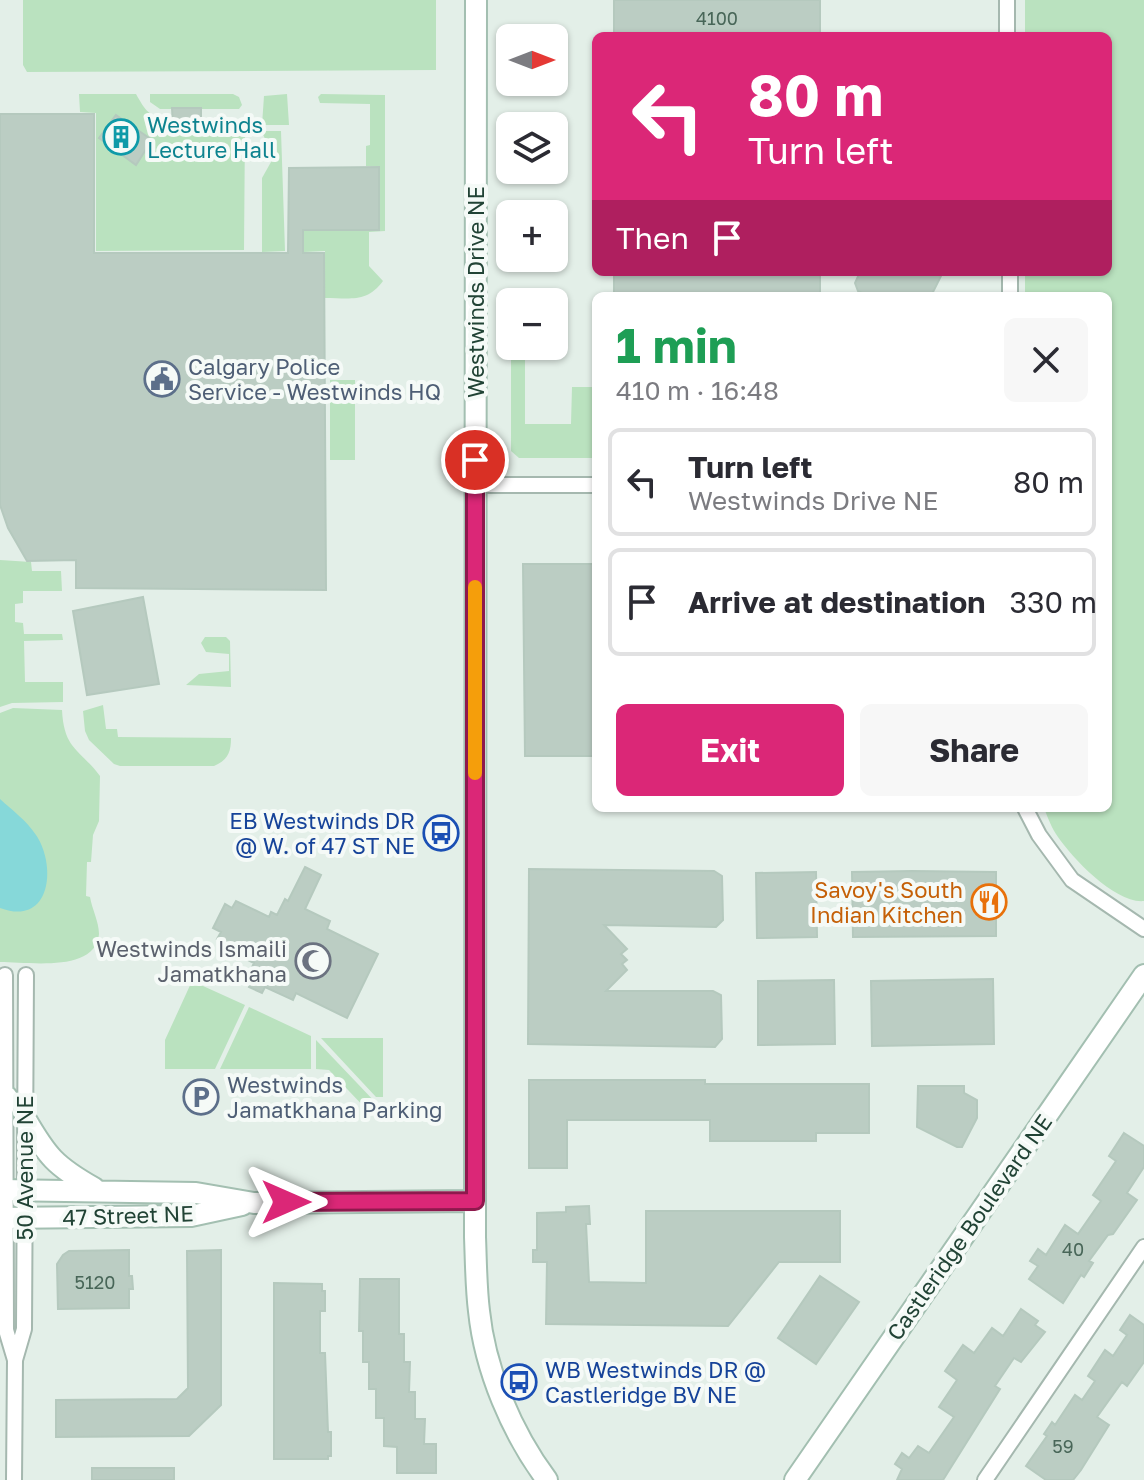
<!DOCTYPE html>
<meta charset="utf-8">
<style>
:root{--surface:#fff;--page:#f7f7f7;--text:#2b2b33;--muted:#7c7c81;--line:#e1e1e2;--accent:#db2777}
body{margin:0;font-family:"Golos Text",sans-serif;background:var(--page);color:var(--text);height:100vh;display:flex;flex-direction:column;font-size:30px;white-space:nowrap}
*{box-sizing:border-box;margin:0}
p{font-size:26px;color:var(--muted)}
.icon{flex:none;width:44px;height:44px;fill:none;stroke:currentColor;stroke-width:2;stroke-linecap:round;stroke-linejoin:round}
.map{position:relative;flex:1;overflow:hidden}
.sheet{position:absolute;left:592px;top:292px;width:520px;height:520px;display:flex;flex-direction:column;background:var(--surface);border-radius:12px;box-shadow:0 2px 6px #0004}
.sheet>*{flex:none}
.top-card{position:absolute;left:592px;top:32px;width:520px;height:244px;border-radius:12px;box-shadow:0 2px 6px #0004;background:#db2777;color:#fff;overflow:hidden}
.needle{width:52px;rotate:90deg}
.controls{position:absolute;left:496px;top:24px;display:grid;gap:16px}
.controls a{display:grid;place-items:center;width:72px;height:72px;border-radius:12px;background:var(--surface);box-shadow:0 2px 6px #0004;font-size:40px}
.pin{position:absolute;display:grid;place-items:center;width:68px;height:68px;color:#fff;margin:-34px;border:4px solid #fff;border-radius:50%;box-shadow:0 2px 8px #0007}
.me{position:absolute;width:88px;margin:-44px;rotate:90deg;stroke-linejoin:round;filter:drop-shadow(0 0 6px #0008)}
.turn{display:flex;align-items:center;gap:28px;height:168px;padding:0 24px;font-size:36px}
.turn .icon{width:104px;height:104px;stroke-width:2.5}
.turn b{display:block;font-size:56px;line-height:68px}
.then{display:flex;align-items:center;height:76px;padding:0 24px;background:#0003;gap:16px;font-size:30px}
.round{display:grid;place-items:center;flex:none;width:84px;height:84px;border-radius:12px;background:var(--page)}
.summary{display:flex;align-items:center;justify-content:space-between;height:136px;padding:0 24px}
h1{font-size:48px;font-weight:700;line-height:60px;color:#1e9e55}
.action{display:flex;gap:16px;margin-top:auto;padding:16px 24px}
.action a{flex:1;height:92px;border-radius:12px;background:var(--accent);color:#fff;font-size:32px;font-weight:700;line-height:92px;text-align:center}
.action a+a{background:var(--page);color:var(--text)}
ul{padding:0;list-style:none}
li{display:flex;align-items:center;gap:24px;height:108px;margin:0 16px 12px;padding:0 8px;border:4px solid var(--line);border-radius:12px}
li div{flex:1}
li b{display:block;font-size:30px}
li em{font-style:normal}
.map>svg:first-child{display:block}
.green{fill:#bae2bf}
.water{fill:#86d8d9}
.building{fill:#bbcdc3;stroke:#b5c9be;stroke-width:2}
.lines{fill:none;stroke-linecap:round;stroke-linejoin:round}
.street-casing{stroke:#a5b8af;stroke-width:18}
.secondary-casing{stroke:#a3bfb1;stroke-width:24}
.street{stroke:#fff;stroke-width:14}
.secondary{stroke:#fff;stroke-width:20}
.route-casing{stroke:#8e194d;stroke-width:20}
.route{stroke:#db2777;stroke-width:14}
.slow{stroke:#f59e0b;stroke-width:14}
.labels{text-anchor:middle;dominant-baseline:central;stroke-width:8;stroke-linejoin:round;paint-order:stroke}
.number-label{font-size:18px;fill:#486658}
.culture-label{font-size:22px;fill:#0d838f;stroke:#f5faf7;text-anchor:start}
.street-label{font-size:22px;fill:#214335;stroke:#f5faf7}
.service-label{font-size:22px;fill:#4e5e75;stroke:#f5faf7;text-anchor:start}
.transit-label{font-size:22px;fill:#164399;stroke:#f5faf7;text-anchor:end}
.food-label{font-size:22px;fill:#c56008;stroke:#f5faf7;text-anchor:end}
.worship-label{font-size:22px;fill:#5b616d;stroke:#f5faf7;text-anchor:end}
</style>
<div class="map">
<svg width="1144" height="1480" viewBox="0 0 1144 1480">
<rect width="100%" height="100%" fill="#e3efe8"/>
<path class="green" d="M23,0H436V70L27,72L23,65Z
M1025,0H1144V901C1116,904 1073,859 1058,837C1052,829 1048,818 1044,808H1108V296H1025V272H1108V36H1025Z
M79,94H136C145,110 149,117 168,119L169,126H207V118L241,120L245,125L244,250L96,251V113L80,112Z
M150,94H233L239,97L242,105L239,109H160L150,102Z
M287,94L289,125H262L264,96Z
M321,94L385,95V231L369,232V266L383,281C367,303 350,298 325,298V251L304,252V231L380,230V166H366V146L370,145V104L320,103L318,97Z
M261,131H281L285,251L262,252V178L271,162V150Z
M511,346H525V424H571L572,387H596V458H519L511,451Z
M330,380H355V460H330Z
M0,560L31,562L32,571H61L62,591H23V603L15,604V622L23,623L24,634H62L63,640L24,641L25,682H63V702L12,703L0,707Z
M205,637H226L230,641L231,687L186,685L199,674L229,671V654L206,652L201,643Z
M103,705L106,729H117L118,737L231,738C231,752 228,760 214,766H120L114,764L89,740L85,731L83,711Z
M13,708L62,710C64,750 80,749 100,776L99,821L93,835L91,862H87L86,896L90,897C92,909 99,922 99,934C96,973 28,962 0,962V713Z
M192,981L245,1005L215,1069H165V1040Z
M249,1007L311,1036V1069H220Z
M321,1038H383V1097H376Z
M316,1040L377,1104V1111H368L329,1070L316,1069Z"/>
<path class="water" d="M0,799C12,810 27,821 36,835C57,866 51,927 0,908Z"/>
<path class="building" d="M614,0H820V36H614Z
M172,108H201V126H173Z
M0,114H94V253H288L289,168L379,167V230H303V253H324L326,590L76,588V560L27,561L8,528L0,505Z
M116,115L152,140L136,165L99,138Z
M614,272H820V296H614Z
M860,272H933L941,276L931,296H868L858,291L855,283Z
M523,564H596V756H525Z
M143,597L159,684L87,695L73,611Z
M305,867L321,875L305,909L330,921L327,929L378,954L347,1018L296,993L293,1000L265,987L262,993L249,987L252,981L247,978L254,963L248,960L251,955L217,939L221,932L213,928L225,904L232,908L236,901L269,917L271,912L277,915L285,899L288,901Z
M529,869L714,871L722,876L723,920L716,927L604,925L627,949L621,954L627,960L622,964L627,970L606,991H713L721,995L722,1039L715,1047L528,1044Z
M912,871L996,872V936L853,937L852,872Z
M816,872L817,937L757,938L756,873Z
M993,979L994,1044L872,1046L871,981Z
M834,980L835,1044L758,1045V981Z
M529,1080H705V1084H869V1133H816V1141H710V1120H567V1168H529Z
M918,1086H964V1093L977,1100V1118L962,1147H957L917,1127Z
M1124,1133L1144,1146V1167L1127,1193L1137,1200L1113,1234L1108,1235L1089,1261L1093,1263L1084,1277L1081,1275L1063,1303L1029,1279L1038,1266L1030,1261L1038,1249L1046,1255L1065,1225L1078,1234L1101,1201L1093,1195L1116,1161L1109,1156Z
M589,1206L590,1224H586L589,1282L646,1283V1211H840V1262H779L728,1326L546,1324L547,1262H533V1250H537V1213L566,1212V1207Z
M129,1250V1276H132L133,1289H129V1308L58,1309L57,1264L63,1255L69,1251Z
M221,1250V1405L189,1436L56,1437V1400L177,1399L188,1388L187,1251Z
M820,1276L859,1302L816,1364L778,1338Z
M360,1279H399V1334H404V1362H410L409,1392H415V1419H425L424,1444H436V1473H397V1447L384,1446V1418H376V1389H369V1362H363V1331H359Z
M274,1283L322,1284V1291H325V1311H320V1353H325L328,1432H331V1456H328V1459H274Z
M1021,1309L1038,1321L1035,1325L1045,1332L1021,1362L1014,1358L995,1386L1000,1389L943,1480H897L902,1469L895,1464L902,1453L909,1458L918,1446L929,1453L954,1417L939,1407L957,1380L945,1371L963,1345L974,1353L992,1328L1003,1336Z
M1130,1315L1144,1325V1362L1127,1386L1122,1382L1097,1417L1109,1425L1081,1470L1073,1480H1046L1026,1466L1047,1436L1044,1434L1052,1422L1055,1425L1075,1395L1082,1400L1095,1381L1088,1376L1105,1350L1113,1356L1127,1335L1120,1330Z
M92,1468H174V1480H92Z"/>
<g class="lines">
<defs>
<path id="street" d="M1007,36V0
M1010,272V296
M475,485H596
M1025,808L1039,835L1072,880L1144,929
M5,975L6,1330L15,1360L14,1480
M15,1360L24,1329L26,975
M985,1480L1144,1247"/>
<path id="secondary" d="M476,0L475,1237C476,1262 476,1287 479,1311C485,1370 512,1433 547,1480
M0,1117L7,1097
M25,1118C47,1156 55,1166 94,1188
M0,1190L196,1193L254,1203L475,1201
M0,1218L191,1216L242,1205
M795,1480L1144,975"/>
</defs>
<use href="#street" class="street-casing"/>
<use href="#secondary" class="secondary-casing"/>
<use href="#street" class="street"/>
<use href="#secondary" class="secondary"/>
</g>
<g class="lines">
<defs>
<path id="route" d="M286,1202L475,1201V460"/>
</defs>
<use href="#route" class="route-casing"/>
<use href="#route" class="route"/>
<path class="slow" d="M475,587V773"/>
</g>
<defs>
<symbol id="building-ring" viewBox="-11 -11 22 22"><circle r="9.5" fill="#f5faf7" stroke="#0f9aa8" stroke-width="1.5"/><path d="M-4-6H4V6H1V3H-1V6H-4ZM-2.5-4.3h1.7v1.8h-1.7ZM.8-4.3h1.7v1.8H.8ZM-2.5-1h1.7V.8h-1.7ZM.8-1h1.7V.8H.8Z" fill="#0f9aa8"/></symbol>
<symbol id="civic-ring" viewBox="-11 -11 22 22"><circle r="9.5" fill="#f5faf7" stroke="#5c6f8a" stroke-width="1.5"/><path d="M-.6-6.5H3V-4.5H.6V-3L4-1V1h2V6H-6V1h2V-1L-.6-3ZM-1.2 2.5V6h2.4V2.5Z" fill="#5c6f8a"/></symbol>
<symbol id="bus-ring" viewBox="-11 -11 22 22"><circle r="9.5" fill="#f5faf7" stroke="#1a4fb4" stroke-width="1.5"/><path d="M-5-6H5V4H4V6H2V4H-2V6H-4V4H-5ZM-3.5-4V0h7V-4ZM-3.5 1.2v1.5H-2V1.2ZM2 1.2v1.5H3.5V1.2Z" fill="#1a4fb4"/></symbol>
<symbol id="restaurant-ring" viewBox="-11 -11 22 22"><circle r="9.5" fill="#f5faf7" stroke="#e8710a" stroke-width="1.5"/><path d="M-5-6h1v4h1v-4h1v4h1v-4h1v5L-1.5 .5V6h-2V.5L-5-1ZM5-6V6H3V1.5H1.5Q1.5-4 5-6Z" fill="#e8710a"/></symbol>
<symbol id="mosque-ring" viewBox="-11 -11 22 22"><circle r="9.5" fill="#f5faf7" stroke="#6b7280" stroke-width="1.5"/><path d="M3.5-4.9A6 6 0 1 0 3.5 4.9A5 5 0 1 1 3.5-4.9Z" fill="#6b7280"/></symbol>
<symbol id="parking-ring" viewBox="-11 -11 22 22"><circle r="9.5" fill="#f5faf7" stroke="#5c6f8a" stroke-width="1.5"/><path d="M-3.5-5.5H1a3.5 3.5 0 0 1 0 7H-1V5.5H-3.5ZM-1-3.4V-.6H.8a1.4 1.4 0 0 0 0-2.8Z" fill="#5c6f8a"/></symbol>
</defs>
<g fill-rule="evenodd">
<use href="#building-ring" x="101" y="117" width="40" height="40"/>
<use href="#civic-ring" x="142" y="359" width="40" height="40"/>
<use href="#bus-ring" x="421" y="813" width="40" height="40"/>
<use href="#restaurant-ring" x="969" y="882" width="40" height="40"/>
<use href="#mosque-ring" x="293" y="941" width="40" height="40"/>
<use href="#parking-ring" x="181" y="1077" width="40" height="40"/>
<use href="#bus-ring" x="499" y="1362" width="40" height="40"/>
</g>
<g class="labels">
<g class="number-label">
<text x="717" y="18">4100</text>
<text x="1073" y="1249">40</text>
<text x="95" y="1282">5120</text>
<text x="1063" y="1446">59</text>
</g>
<g class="culture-label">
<text x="147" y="124">Westwinds<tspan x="147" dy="25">Lecture Hall</tspan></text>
</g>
<g class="street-label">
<text transform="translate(475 292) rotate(-90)">Westwinds Drive NE</text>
<text transform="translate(24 1168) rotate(-90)">50 Avenue NE</text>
<text transform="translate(128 1215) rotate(-2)">47 Street NE</text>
<text transform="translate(969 1227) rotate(-55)">Castleridge Boulevard NE</text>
</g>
<g class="service-label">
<text x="188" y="366">Calgary Police<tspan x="188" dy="25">Service - Westwinds HQ</tspan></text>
<text x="227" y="1084">Westwinds<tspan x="227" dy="25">Jamatkhana Parking</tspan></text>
</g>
<g class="transit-label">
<text x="415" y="820">EB Westwinds DR<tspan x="415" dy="25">@ W. of 47 ST NE</tspan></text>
<text x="545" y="1369" text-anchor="start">WB Westwinds DR @<tspan x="545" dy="25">Castleridge BV NE</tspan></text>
</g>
<g class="food-label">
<text x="963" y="889">Savoy's South<tspan x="963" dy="25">Indian Kitchen</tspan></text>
</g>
<g class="worship-label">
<text x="287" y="948">Westwinds Ismaili<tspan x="287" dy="25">Jamatkhana</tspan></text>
</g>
</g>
</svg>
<div class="controls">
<a><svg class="needle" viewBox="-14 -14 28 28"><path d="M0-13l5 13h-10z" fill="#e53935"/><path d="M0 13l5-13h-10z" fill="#7c7c81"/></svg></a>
<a><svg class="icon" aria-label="layers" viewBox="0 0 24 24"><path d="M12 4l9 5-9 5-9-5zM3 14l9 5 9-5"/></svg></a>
<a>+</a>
<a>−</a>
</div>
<div class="pin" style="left:475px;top:460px;background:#d93025"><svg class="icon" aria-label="arrive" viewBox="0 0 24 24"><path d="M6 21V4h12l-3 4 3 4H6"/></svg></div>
<svg class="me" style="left:286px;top:1202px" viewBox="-20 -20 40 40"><path d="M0-17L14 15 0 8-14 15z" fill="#db2777" stroke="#fff" stroke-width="4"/></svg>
<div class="top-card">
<div class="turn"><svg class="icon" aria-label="left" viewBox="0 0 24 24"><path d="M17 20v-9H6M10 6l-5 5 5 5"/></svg><div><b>80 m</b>Turn left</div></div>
<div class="then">Then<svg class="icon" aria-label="arrive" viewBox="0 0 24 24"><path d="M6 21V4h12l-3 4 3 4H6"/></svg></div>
</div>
<section class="sheet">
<div class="summary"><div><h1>1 min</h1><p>410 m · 16:48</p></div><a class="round"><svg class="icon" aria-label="close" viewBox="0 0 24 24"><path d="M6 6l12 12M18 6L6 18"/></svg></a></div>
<ul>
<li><svg class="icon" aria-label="left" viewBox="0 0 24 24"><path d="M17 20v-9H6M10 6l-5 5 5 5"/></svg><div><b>Turn left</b><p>Westwinds Drive NE</p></div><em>80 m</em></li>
<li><svg class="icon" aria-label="arrive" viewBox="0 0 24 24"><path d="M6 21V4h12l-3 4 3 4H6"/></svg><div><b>Arrive at destination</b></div><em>330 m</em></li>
</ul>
<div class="action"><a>Exit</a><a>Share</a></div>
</section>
</div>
